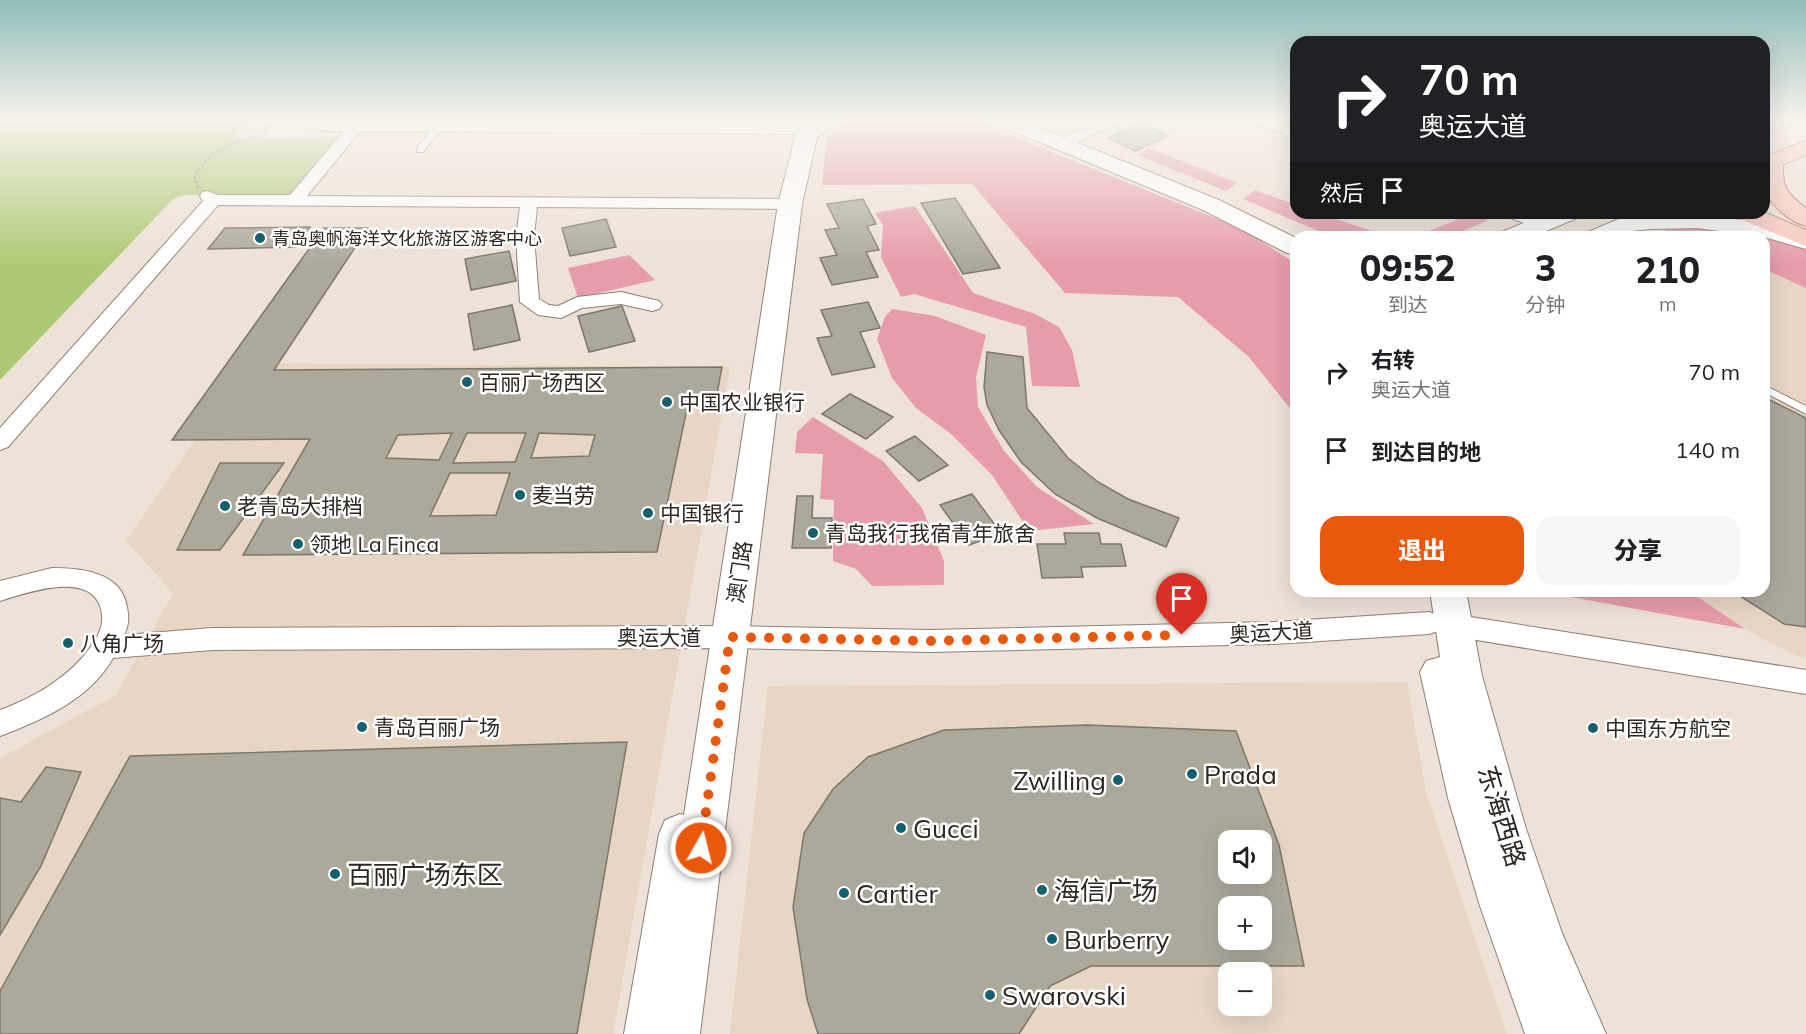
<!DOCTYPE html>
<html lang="zh">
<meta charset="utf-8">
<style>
:root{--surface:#fff;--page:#f6f6f6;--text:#202124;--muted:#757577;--accent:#ea580c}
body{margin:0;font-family:Mulish,"Noto Sans SC",sans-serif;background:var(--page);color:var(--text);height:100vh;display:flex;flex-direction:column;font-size:22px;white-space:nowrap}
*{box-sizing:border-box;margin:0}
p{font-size:20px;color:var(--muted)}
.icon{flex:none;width:33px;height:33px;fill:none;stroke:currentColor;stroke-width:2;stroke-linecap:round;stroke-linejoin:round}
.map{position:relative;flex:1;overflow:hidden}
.drawer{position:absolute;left:1290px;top:231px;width:480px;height:366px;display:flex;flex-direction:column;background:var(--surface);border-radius:18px;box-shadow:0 6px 24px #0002}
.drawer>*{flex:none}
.hud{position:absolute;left:1290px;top:36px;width:480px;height:183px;border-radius:18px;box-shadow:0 6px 24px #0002;background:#202124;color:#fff;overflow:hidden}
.buttons{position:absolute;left:1218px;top:830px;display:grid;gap:12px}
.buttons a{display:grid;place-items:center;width:54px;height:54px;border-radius:12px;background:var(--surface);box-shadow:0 6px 24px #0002;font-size:30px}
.pin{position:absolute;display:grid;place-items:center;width:51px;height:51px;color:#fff;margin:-62px -26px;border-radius:50% 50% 50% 0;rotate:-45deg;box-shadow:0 0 6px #0007}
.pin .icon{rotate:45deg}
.me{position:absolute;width:66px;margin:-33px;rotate:8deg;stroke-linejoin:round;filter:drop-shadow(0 0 4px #0008)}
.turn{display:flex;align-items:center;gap:21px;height:126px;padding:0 30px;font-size:27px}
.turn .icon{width:78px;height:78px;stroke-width:2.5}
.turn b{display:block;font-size:42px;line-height:51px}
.then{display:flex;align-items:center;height:57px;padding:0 30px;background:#0003;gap:12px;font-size:22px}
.eta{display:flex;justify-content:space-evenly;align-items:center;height:102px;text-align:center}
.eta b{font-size:36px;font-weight:800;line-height:42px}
.cta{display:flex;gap:12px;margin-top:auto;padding:12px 30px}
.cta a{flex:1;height:69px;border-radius:18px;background:var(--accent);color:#fff;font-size:24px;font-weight:800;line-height:69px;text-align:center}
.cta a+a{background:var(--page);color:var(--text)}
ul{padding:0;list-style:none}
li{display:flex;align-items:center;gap:18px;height:78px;padding:0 30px}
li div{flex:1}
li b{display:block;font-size:22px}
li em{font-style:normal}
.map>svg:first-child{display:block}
.built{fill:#e8d5c4;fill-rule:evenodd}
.green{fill:#e79cac}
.water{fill:#acca74}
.building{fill:#aca89a;stroke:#7b786a;stroke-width:1.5;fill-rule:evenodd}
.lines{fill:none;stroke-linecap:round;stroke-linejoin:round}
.lane-casing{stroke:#8b8075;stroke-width:2}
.street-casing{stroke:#8b8075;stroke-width:2}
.secondary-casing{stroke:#8b8075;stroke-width:2}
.primary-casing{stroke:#ad786a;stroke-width:2}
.path{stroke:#999087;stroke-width:3;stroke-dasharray:3 2;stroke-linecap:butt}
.lane{fill:#fff;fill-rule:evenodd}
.street{fill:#fff;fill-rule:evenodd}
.secondary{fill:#fff;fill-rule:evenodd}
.primary{fill:#f7c8bc;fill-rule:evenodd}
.route{stroke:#ea580c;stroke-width:10;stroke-dasharray:0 18}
.poi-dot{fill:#17606f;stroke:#fff;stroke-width:2}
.labels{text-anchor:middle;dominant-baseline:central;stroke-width:5;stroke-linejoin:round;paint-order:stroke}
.far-poi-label{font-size:18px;fill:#2c2722;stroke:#fff;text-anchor:start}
.poi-label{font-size:21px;fill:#2c2722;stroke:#fff;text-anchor:start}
.street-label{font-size:21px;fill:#2c2722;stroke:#fff}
.near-poi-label{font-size:26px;fill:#2c2722;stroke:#fff;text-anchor:start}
.near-street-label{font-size:26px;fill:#2c2722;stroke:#fff}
</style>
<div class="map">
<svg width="1806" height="1034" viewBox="0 0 1806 1034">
<rect width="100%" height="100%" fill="#eee1d5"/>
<path class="built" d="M1764,269L1806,288V657L1795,655L1745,629L1689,591H1764Z
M248,363L730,367L613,1034H0V758L116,695L173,593L126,541Z
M1407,682L1426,793L1507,1034H730L768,686ZM1228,840H1262V873H1228ZM1228,906H1262V939H1228ZM1228,972H1262V1005H1228Z"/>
<path class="green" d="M851,120H972L1245,230L1296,264V416L1249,357L1178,297L1065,293L972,184L822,185L827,137Z
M1149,148L1237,183L1226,191L1137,155Z
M1255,190L1296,205V213C1333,213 1361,231 1398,237H1333L1243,199Z
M915,206L973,293L1035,314L1059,327L1072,350L1080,387L1032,386L1026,327L914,294L901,297L881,257L883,225L875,213Z
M1473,213L1488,220L1449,237H1409L1422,234Z
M1679,224L1720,226L1806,247V288L1764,269V237H1652Z
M629,255L655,280L578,298L568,268Z
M892,309L935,316L986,335L976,377L978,407L1004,451L1037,487L1094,524L1029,531L992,475L951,434L916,408L892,378L877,339L885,317Z
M813,417L883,461L922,508L944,561V585L872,586L856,569L833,561L834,500L820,499L823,454L795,453L797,432Z
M1538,591H1689L1745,629Z"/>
<path class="water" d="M0,120H250L233,139L342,137L293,195H185L173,199L0,380Z"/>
<path class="building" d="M1141,123L1168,136L1135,151L1108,138Z
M955,198L1000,268L963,274L921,203Z
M863,199L876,224L867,226L879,250L866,252L878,277L832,285L820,258L837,255L825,230L839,228L827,204Z
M606,219L616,247L570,256L562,228Z
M310,227L295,247L208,249L225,228Z
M324,228H368L274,370L722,367L717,394H690L657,552L243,555L310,439L172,440ZM452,433L439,460L386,458L398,435ZM467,433H526L515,462L453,463ZM539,433L595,435L589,456L531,458ZM450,473H510L496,515L430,516Z
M509,251L516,281L471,290L465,259Z
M868,302L880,328L860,332L875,367L832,375L817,338L832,336L821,310Z
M512,305L520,340L474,350L468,314Z
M622,306L635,341L589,352L578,316Z
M987,352L1023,357L1027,408L1068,458L1098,482L1128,499L1179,518L1166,547L1097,518L1055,494L1021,462L999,430L987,405L984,387Z
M850,394L893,417L866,439L822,414Z
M1764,397L1806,418V627L1784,624L1732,591H1764Z
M915,436L948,465L919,481L886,451Z
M220,463H284L220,550H177Z
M972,494L1001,533L969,545L940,505Z
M797,496H813L812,518H832L831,548H792Z
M1064,533H1099L1101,544H1121L1126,566L1081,567L1083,577L1042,578L1037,544H1066Z
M1087,725L1236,731L1279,845L1304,966H1091L1050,986L1019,1034H818L807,999L793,907L804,833L833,789L868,757L944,730ZM1228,840H1262V873H1228ZM1228,906H1262V939H1228Z
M627,742L577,1034H0V991L130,756Z
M46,767L81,772L41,866L0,935V798L21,802Z"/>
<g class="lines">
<defs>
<path id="lane" d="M436,125L443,127L423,152H417V148Z
M1764,385L1806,406V414L1764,392Z"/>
<path id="street" d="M298,120L798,124L806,129L798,134L360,131L307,196L790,199L796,200L798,204L796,208L790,209L537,207L534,237L539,299L549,305L558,306L577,297L621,292L659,301L662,305L659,309L652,311L621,304L582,308L561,318L538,315L520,302L516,237L520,207L218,205L8,447L0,450V428L203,201L200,196L202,192L208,191L217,195H290L344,131C328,131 310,132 298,120Z
M1103,120H1123L1120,123L1075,143L1070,145L1062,140L1065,137Z
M1252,120H1274L1296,128V138L1255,123Z
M1505,213C1520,213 1542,211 1552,224L1549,228H1537L1508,217Z
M52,568C81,568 122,572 127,607C129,618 129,625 124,635L212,628L730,626L930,630L1274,622L1429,612L1438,615L1441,621L1443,617L1452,614L1806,670V694L1452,636L1443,633L1440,627L1438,631L1429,634L1274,644L930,652L730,648L212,650L113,658C90,699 43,720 0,736V710C30,699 59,683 81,659C91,648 104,631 102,615C97,568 28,592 0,601V581Z"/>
<path id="secondary" d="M815,120H839L817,137L802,204L700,1034H624L659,834L665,820L680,814L684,815L778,204L796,134Z
M993,120H1021L1219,200L1296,238V255L1287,253L1203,210L996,124Z
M1548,213H1581L1577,218L1532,237H1499L1502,232Z
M1633,213C1691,213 1749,217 1806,234V249L1764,237L1697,228L1652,229L1631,231L1617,237H1585L1588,232Z
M1430,591H1466L1482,676L1526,829L1562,933L1606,1034H1525L1480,906L1448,798L1420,672L1426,661L1440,657Z"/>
<path id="primary" d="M1772,120H1800L1797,124L1764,137V123Z
M1806,141V155L1783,165C1782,189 1788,194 1806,208V226C1789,222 1773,206 1764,191V157Z
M1764,212L1806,230V246L1737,218L1733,213Z"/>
</defs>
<use href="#lane" class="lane-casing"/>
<use href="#street" class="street-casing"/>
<use href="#secondary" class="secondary-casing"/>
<use href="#primary" class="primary-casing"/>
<path class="path" d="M198,188L194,175L213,154L236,142L263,134L276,120"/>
<use href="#lane" class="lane"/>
<use href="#street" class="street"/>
<use href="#secondary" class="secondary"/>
<use href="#primary" class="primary"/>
</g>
<linearGradient id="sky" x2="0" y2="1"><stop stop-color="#90bdba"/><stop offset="0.45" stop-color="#f7f2ec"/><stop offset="1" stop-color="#f7f2ec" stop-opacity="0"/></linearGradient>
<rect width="1806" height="265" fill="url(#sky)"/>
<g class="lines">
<path class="route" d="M701,848L730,637L930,641L1182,635"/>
</g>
<g class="poi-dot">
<circle cx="260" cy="238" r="6"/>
<circle cx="467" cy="382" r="6"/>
<circle cx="667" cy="402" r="6"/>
<circle cx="520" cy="495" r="6"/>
<circle cx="225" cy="506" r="6"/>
<circle cx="648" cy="513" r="6"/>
<circle cx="813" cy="533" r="6"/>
<circle cx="298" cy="544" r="6"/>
<circle cx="68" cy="643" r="6"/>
<circle cx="362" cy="727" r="6"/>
<circle cx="1593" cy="728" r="6"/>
<circle cx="1192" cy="774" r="6"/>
<circle cx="1118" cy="780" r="6"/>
<circle cx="901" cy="828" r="6"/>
<circle cx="335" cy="874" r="6"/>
<circle cx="1042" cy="890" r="6"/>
<circle cx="844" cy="893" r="6"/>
<circle cx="1052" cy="939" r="6"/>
<circle cx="990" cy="995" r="6"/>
</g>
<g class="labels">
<g class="far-poi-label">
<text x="272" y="238">青岛奥帆海洋文化旅游区游客中心</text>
</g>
<g class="poi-label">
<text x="479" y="382">百丽广场西区</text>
<text x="679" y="402">中国农业银行</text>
<text x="532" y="495">麦当劳</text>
<text x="237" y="506">老青岛大排档</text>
<text x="660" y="513">中国银行</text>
<text x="825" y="533">青岛我行我宿青年旅舍</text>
<text x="310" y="544">领地 La Finca</text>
<text x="80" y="643">八角广场</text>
<text x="374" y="727">青岛百丽广场</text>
<text x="1605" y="728">中国东方航空</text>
</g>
<g class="street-label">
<text transform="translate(739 572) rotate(-82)">澳门路</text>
<text transform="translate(1271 632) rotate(-3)">奥运大道</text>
<text x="659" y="637">奥运大道</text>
</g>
<g class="near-poi-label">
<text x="1204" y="774">Prada</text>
<text x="1106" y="780" text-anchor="end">Zwilling</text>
<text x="913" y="828">Gucci</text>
<text x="347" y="874">百丽广场东区</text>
<text x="1054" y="890">海信广场</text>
<text x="856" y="893">Cartier</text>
<text x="1064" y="939">Burberry</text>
<text x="1002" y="995">Swarovski</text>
</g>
<g class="near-street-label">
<text transform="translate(1502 816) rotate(73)">东海西路</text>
</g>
</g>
</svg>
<div class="buttons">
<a><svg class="icon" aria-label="sound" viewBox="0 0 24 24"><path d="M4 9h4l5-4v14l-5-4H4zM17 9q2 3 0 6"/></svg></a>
<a>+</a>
<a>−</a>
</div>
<div class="pin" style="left:1182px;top:635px;background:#d93025"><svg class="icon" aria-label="arrive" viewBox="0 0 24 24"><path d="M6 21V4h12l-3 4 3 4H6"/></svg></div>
<svg class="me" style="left:701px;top:848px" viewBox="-20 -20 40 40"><circle r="17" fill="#ea580c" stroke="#fff" stroke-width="3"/><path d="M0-11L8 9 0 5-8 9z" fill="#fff"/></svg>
<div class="hud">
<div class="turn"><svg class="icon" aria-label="right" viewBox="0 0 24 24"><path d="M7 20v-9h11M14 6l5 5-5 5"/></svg><div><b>70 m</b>奥运大道</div></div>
<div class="then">然后<svg class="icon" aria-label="arrive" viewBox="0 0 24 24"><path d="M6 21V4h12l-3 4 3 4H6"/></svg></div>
</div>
<section class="drawer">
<div class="eta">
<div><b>09:52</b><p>到达</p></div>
<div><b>3</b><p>分钟</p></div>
<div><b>210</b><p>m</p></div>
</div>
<ul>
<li><svg class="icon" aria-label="right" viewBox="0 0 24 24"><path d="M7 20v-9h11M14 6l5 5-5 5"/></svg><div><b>右转</b><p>奥运大道</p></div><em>70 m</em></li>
<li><svg class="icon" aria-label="arrive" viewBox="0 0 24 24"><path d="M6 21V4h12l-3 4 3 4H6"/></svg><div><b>到达目的地</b></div><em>140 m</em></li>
</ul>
<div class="cta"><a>退出</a><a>分享</a></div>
</section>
</div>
